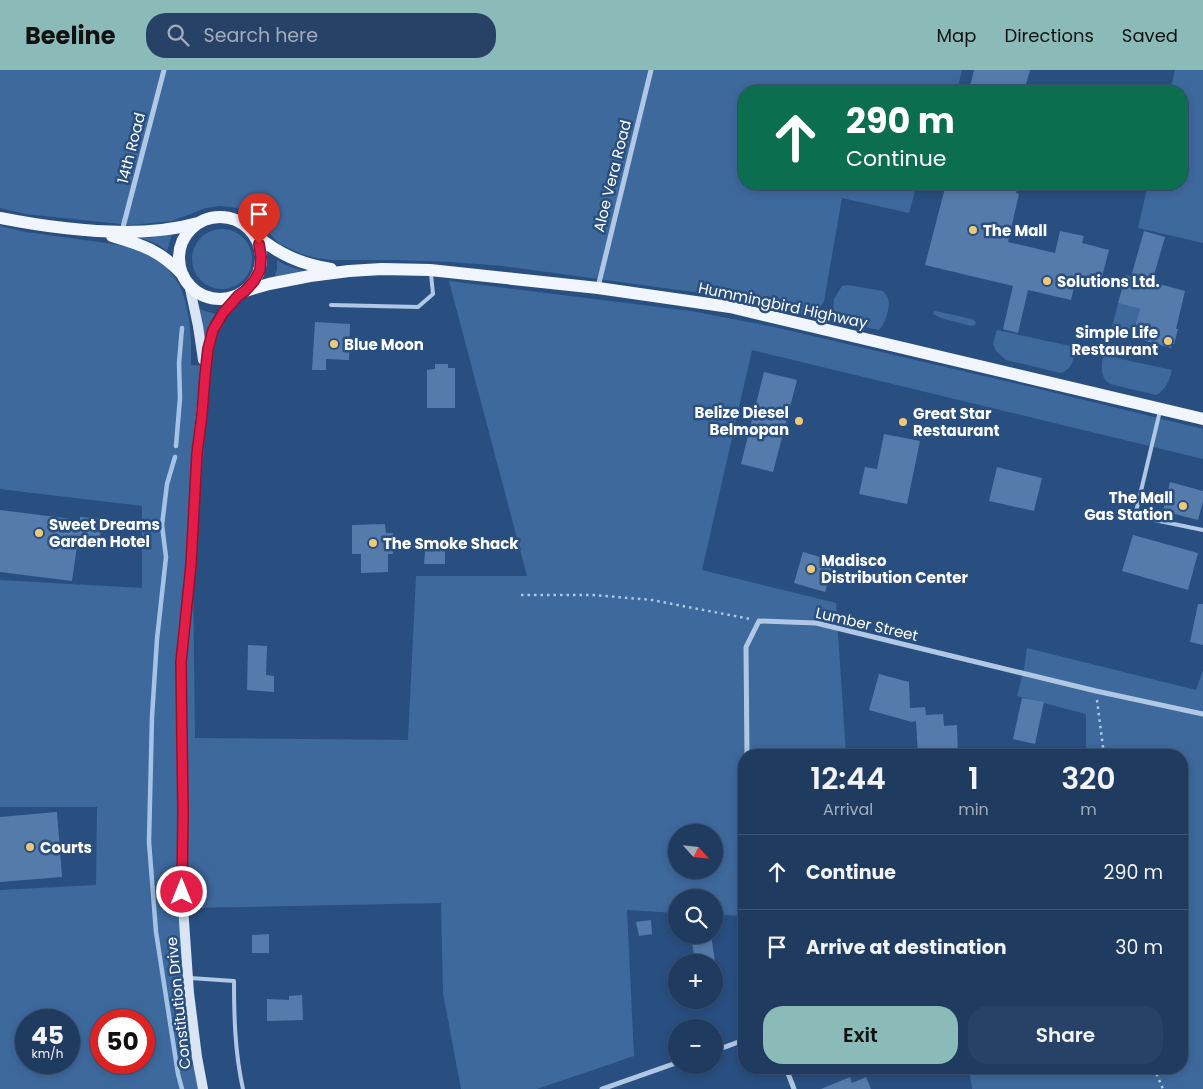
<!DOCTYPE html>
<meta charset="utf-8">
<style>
:root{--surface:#1f3b60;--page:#274266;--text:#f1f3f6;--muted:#a1adbd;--line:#3c5575;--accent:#8bbbb9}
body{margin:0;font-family:Poppins,sans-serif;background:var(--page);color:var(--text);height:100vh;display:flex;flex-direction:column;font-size:19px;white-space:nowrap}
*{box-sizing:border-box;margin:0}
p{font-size:16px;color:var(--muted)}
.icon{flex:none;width:28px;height:28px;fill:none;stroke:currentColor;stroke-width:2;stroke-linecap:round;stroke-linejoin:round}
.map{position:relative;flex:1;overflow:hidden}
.side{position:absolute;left:738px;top:679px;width:450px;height:325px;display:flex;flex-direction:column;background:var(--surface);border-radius:20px;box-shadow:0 2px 8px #0003,0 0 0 1px var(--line)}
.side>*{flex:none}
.hud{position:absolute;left:738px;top:15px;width:450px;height:105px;border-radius:20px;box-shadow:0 2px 8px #0003,0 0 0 1px var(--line);background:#0b6e4f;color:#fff;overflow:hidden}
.needle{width:32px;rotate:117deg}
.tools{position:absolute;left:668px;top:754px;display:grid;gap:10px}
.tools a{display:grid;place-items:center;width:55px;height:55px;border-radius:50%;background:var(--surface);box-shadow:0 2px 8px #0003,0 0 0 1px var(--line);font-size:25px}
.speed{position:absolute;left:15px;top:939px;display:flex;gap:10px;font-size:25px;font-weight:700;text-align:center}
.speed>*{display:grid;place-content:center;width:65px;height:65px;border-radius:50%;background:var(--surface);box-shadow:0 2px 8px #0003,0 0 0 1px var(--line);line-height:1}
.speed small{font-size:12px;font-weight:400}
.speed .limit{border:8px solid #d22;background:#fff;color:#111}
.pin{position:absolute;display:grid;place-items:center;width:42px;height:42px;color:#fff;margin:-51px -21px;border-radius:50% 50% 50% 0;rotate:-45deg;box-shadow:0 0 5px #0007}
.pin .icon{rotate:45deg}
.me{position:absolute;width:55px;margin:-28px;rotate:0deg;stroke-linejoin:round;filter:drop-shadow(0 0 4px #0008)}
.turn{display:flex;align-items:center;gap:18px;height:105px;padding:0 25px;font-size:22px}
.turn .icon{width:65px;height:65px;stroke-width:2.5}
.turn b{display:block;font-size:35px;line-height:42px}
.eta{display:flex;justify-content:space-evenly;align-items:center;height:85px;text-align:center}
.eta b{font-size:30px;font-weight:600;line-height:35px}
.primary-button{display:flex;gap:10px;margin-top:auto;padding:10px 25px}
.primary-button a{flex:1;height:58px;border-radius:20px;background:var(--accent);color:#111;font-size:20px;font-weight:600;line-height:58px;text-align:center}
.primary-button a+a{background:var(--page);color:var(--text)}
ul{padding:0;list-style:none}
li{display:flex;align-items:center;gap:15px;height:75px;padding:0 25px;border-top:1px solid var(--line)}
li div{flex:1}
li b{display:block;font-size:19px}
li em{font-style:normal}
header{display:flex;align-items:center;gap:30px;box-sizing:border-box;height:70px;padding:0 25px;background:var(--accent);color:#111}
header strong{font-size:24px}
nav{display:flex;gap:28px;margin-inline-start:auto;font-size:18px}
.search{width:350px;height:45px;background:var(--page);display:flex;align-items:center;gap:12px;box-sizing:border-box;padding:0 18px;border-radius:20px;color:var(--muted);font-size:19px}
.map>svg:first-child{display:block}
.green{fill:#3e699d;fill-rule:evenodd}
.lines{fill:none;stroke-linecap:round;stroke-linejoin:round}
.stream{stroke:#a5c3e6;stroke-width:4.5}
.building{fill:#557baa}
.path{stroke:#b0c8e5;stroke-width:2.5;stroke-dasharray:2.5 4;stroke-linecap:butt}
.lane{stroke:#b0c8e5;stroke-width:4}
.street{stroke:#b0c8e5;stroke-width:5}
.secondary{stroke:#d9e5f5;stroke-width:10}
.primary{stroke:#f1f5fd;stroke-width:12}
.route-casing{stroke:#92132f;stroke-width:12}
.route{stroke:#e11d48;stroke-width:9}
.poi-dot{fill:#ecca77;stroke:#294f80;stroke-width:2}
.labels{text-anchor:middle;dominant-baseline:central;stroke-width:5;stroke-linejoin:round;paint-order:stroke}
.street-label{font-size:15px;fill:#fff;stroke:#294f80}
.poi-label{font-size:15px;font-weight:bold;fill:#fff;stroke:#294f80;text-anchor:start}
</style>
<header>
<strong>Beeline</strong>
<div class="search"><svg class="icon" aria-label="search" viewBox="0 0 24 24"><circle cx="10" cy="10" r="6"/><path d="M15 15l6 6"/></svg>Search here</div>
<nav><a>Map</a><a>Directions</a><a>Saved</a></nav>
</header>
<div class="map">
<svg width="1203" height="1019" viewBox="0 0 1203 1019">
<rect width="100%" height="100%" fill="#294f80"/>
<path class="green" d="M0,0H962L957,21H744V114H917L909,143L842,128L824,231L819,240L813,246L694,222L503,196L451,192L397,190H331L317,188L304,185L280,174L271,165L257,149L244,140L232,137L219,136L206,138L172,151L130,155L25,144L0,138Z
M1175,0H1203V173L1138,158L1148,114H1181V21H1170Z
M0,156L26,162L99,172L132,177L161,192L171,203L180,216L185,230L189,249L191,270V295L211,296L193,504L195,668L408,670L416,506H527L449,211L691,241L774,257L1035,318L1203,359V389L752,280L702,500L836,533L846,685H744V846L714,844V828H676V843L627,840L634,986L537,1019H461L443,923L441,833L194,838L183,823L203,1019H0V820L96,815L97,737H0V510L142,518V436L0,419ZM676,762H714V800H676ZM26,950H69V992H26ZM101,950H144V992H101Z
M192 189a30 30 0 1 1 60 0a30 30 0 1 1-60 0Z
M172,164L167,181C158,173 148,170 137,167L148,168Z
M277,190L285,195L303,201L284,205L274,209L277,199Z
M848,215L883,221C884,223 887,225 888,228C891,238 885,253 879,260L841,252L835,248L833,242L834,229L842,216Z
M1118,233L1140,239L1132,267L1111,261Z
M199,239L208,242L215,244L211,250L203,272Z
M934,241L940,242L972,249L976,252L975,255L971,256L941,248L933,244Z
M997,260L1075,277C1073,289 1074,298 1061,303L1006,290L996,281L993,274Z
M1103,285L1172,300C1169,311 1166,320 1156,325L1110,314C1099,306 1102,297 1103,285Z
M1027,578L1196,620L1203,600V1019H972L969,998H1181V685H1086V644L1017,626L1024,599Z"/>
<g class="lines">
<path class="stream" d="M176,376L180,328L179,293L182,258
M175,387L167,414L162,455L166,487L157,569L152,647L149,772L156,862L178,1004L182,1019"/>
</g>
<path class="building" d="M974,0H1030L1024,21H969Z
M946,114H1006L1012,118L1017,119L1016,123L1019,124L1008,172L1055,183L1060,161L1084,166L1082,173L1109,180L1100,214L1076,209L1071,230L1028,220L1018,263L1003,259L1013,216L925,195Z
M1144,161L1165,167L1152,212L1185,221L1176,259H1178L1174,274H1172L1171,278L1132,267L1140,239L1118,233L1126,205L1131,207Z
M315,252L350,254L349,290L326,289V300H312Z
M435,294H448V298H455V338H427V300L435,299Z
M764,302L797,310L773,402L741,394Z
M884,364L920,371L907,434L859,424L865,397L877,399Z
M997,397L1042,408L1034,441L989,431Z
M1170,412L1203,421V431L1198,450L1163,441Z
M0,440L80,450V447L103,449L98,477L77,476L72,511L0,502Z
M385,454L386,463H393V484H388V502L361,503V484H352V455Z
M1133,465L1198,483L1188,520L1122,501Z
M426,471H445V494H424Z
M803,482L834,491L825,522L794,513Z
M1198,534H1203V575L1190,572Z
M248,575L267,576L266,605L274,606V622L247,620Z
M879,604L909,612L910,638L925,637L926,645L943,644L944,656L957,655L958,685H918L916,651L912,652L869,640Z
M1022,628L1044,632L1035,674L1013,669Z
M57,742L62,807L0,812V747Z
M651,850L652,864L639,866L636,852Z
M269,864V883H252V865Z
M691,865H711L715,892H695Z
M302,925L303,950L267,951V929L289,930V926Z
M850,1007L852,1013L866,1007L871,1019H821Z"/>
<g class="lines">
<path class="path" d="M521,525H593L652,530L750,549
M1097,630L1104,685
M1154,998L1163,1019"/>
<path class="lane" d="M331,235L418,237L433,224L431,204
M1160,341L1135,446L1203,460
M190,908L234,911C234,947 235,983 243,1019"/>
<path class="street" d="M122,161L164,0
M598,217L651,0
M747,685L746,577L759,551L816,553L1096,621L1203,644
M714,981L744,970
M786,998L794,1019
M602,1019L676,993"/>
<path class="secondary" d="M189,214L198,256L203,290
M203,1019L197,987L189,923L182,822L183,743L181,592L191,495L197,383L208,279L213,260L223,243L238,226"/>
<path class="primary" d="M179 188a41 41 0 1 1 82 0a41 41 0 1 1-82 0Z
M0,148C61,160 138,170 198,153
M255,165C279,184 300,194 331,199
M112,166C143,175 161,181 183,205
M245,221L269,214L310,206L349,201L382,199L430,200L598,218L730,237L1203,349"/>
</g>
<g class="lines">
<defs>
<path id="route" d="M182,822L183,743L181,592L191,495L197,383L202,344L205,306L208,279L213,260L223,243L238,226L245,221L254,211L260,200L261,187L259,174"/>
</defs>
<use href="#route" class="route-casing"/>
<use href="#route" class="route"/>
</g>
<g class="poi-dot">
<circle cx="973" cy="160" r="5"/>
<circle cx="1047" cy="211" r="5"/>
<circle cx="1168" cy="271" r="5"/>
<circle cx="334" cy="274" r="5"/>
<circle cx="799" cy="351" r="5"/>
<circle cx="903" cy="352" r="5"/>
<circle cx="1183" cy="436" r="5"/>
<circle cx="39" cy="463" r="5"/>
<circle cx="373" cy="473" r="5"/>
<circle cx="811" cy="499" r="5"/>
<circle cx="30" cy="777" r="5"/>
</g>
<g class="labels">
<g class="street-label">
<text transform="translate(131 78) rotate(-76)">14th Road</text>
<text transform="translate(612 106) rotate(-76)">Aloe Vera Road</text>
<text transform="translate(783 235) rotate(12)">Hummingbird Highway</text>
<text transform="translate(867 554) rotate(13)">Lumber Street</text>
<text transform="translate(178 933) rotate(-96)">Constitution Drive</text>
</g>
<g class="poi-label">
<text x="983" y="160">The Mall</text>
<text x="1057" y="211">Solutions Ltd.</text>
<text x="1158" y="262" text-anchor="end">Simple Life<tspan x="1158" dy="17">Restaurant</tspan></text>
<text x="344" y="274">Blue Moon</text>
<text x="789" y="342" text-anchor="end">Belize Diesel<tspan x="789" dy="17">Belmopan</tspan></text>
<text x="913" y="343">Great Star<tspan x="913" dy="17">Restaurant</tspan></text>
<text x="1173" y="427" text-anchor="end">The Mall<tspan x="1173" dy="17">Gas Station</tspan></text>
<text x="49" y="454">Sweet Dreams<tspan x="49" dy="17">Garden Hotel</tspan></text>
<text x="383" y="473">The Smoke Shack</text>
<text x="821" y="490">Madisco<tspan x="821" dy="17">Distribution Center</tspan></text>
<text x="40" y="777">Courts</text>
</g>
</g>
</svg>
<div class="tools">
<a><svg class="needle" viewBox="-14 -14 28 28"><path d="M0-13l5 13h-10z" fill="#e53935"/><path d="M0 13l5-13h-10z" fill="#a1adbd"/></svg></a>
<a><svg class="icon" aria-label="search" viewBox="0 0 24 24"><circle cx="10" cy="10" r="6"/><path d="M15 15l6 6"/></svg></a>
<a>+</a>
<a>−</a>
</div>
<div class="speed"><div>45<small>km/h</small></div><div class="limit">50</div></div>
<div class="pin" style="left:259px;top:174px;background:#d93025"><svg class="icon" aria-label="arrive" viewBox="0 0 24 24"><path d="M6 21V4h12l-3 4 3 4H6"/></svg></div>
<svg class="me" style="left:182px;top:822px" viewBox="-20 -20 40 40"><circle r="17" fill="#e11d48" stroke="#fff" stroke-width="3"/><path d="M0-11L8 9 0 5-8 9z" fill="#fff"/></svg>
<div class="hud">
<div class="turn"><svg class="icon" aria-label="ahead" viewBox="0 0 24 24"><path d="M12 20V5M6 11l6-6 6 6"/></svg><div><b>290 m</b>Continue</div></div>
</div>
<section class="side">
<div class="eta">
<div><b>12:44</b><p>Arrival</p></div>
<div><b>1</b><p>min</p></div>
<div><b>320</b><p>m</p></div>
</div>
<ul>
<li><svg class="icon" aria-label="ahead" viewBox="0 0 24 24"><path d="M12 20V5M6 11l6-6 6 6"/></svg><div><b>Continue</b></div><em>290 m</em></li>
<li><svg class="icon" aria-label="arrive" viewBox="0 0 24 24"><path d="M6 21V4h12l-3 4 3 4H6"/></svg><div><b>Arrive at destination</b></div><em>30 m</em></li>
</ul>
<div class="primary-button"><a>Exit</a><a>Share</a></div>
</section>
</div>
